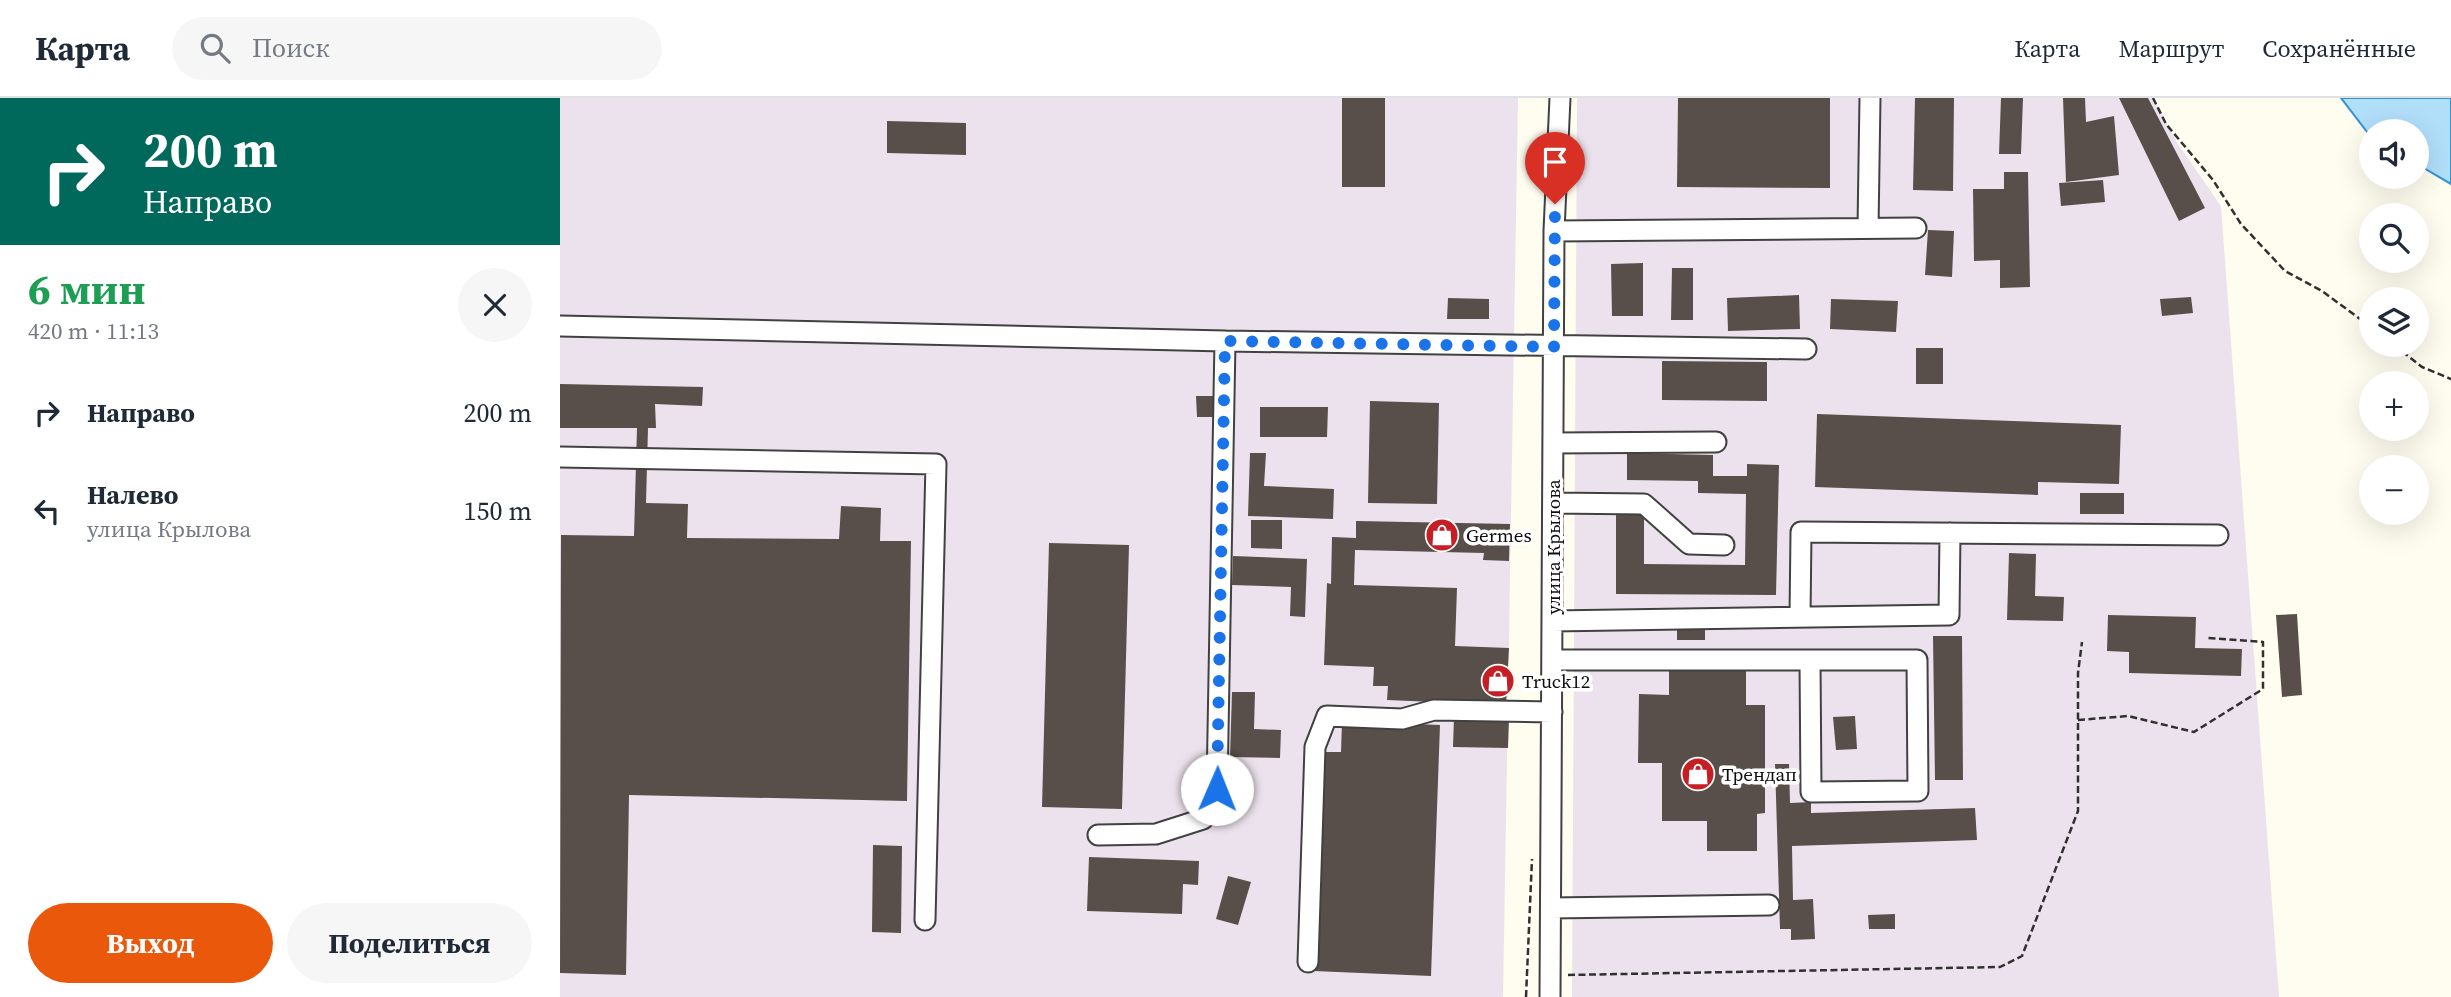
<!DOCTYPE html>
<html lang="ru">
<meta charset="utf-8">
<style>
:root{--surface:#fff;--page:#f6f6f7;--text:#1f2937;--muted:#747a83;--line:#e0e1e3;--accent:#ea580c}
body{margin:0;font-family:"Source Serif 4",serif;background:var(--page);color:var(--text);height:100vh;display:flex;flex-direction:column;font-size:26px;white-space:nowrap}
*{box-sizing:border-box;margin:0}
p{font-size:23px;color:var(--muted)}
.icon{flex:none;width:38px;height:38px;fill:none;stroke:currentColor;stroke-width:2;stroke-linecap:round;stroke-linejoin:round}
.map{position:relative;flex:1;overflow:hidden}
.drawer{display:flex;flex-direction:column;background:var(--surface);width:560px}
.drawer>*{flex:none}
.hud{background:#00695c;color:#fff;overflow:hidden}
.fabs{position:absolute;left:1799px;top:21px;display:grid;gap:14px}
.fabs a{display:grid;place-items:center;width:70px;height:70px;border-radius:50%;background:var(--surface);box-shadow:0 7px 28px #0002;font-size:35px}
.pin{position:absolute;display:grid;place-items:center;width:60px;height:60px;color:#fff;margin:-72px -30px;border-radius:50% 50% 50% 0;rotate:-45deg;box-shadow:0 0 7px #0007}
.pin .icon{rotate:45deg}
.me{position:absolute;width:77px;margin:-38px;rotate:1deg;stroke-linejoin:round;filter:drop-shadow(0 0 5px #0008)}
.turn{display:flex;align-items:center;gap:24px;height:147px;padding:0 28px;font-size:32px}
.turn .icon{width:91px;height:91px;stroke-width:2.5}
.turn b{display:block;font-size:49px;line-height:60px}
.round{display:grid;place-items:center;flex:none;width:74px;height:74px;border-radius:37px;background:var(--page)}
.overview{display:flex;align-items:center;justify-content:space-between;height:119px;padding:0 28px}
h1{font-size:42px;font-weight:700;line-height:52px;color:#1e9e55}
.button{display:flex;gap:14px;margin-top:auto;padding:14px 28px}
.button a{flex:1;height:80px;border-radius:42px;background:var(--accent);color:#fff;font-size:28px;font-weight:700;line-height:80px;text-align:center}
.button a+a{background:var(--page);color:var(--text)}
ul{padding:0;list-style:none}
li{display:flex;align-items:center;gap:21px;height:98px;padding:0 28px}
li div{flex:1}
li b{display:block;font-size:26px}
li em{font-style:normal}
header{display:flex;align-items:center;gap:42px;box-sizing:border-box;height:98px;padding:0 35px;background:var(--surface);border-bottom:2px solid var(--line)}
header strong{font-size:33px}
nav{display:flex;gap:38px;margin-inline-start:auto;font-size:24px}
.search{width:490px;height:63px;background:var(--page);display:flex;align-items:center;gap:18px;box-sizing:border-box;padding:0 24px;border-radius:38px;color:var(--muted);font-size:26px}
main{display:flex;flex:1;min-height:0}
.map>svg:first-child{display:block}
.industrial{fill:#ece2ed}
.water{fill:#b1def9;stroke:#3493d5;stroke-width:2}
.building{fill:#584f4a}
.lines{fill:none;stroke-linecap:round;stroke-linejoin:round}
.minor-casing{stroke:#414141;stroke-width:23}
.path{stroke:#303030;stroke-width:2.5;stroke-dasharray:7 3.5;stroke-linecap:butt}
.minor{stroke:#fff;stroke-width:19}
.route{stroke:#1a73e8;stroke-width:12;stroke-dasharray:0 21.6}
.labels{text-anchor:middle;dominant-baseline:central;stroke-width:7;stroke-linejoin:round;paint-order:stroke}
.poi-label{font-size:19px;fill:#0e0e0e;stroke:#fff;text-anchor:start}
.street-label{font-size:19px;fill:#0e0e0e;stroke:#fff}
</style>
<header>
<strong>Карта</strong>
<div class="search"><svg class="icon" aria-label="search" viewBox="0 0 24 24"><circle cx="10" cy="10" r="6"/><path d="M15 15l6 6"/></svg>Поиск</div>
<nav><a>Карта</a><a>Маршрут</a><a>Сохранённые</a></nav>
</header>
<main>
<section class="drawer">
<div class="hud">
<div class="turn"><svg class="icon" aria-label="right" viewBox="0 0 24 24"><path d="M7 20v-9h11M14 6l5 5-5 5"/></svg><div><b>200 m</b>Направо</div></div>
</div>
<div class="overview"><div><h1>6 мин</h1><p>420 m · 11:13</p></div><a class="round"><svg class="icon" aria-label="close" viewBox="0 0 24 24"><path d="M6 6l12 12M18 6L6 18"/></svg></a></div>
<ul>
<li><svg class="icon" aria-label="right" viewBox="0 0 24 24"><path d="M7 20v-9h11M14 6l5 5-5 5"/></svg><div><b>Направо</b></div><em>200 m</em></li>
<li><svg class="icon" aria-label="left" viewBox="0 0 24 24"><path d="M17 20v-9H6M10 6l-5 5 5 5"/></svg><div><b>Налево</b><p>улица Крылова</p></div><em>150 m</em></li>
</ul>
<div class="button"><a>Выход</a><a>Поделиться</a></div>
</section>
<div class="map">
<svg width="1891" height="899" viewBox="0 0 1891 899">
<rect width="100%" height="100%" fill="#fffcf0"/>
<path class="industrial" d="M0,0H958L943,899H0Z
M1017,0H1593L1618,46L1661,108L1719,899H1012Z"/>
<path class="water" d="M1781,0H1891V86L1857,66V33H1811V39Z"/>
<path class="building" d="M782,0H825V89H782Z
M1118,0H1270V90L1117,89Z
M1355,0H1394L1393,93L1353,92Z
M1441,0H1463L1461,56H1439Z
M1503,0H1525L1526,24L1554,18L1559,77L1506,84Z
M1559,0H1588L1645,110L1619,123Z
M327,23L406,25V57L327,55Z
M1444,74H1468L1470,189L1440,190V162L1414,163L1413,91H1444Z
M1543,82L1545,104L1501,108L1499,85Z
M1368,132L1394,133L1392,179L1365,177Z
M1083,165V218H1052L1051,166Z
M1112,170H1133V222H1111Z
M1239,197L1240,231L1168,233L1167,200Z
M1631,199L1633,215L1602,218L1600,201Z
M888,200L929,201V221H887Z
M1271,201L1338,203L1336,234L1270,231Z
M1356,250H1383V286H1356Z
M1102,263L1207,264V303L1102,302Z
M0,286L143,289L142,308L95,306L96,330H88L86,405L128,406L127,440L279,441L281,408L321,410L320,443H351L347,703L69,697L66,877L0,875L1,437L74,438L77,330H0Z
M636,298H653V319H637Z
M810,303L879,305L877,406L808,405Z
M700,309H768L767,339H700Z
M1257,316L1561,327L1559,386L1478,384V397L1255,389Z
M690,355H706L704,388L774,391L773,421L688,418Z
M1067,355L1153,357V378H1187V366L1219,367L1216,497L1056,496V414H1084V466L1185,467L1186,396L1138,395V383L1067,382Z
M1520,395H1564V416H1520Z
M691,422H722V451L691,450Z
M796,423L950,426L949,463L923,462L924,455L795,452L794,487L897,490L895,548L949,550L946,607L827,602L828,588H813L814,569L764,567L767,485L771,486L772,439L796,440Z
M489,445L569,447L562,711L482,709Z
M1449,455L1476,456L1475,498L1504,499L1503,523L1447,522Z
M673,458L747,461L745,519L730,518L731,489L672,487Z
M1737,516L1742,597L1722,599L1716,517Z
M1548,517L1636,519L1635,550L1682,551L1681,578L1569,575V554L1547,553Z
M1117,524H1145V542H1117Z
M1373,538H1402L1403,682H1375Z
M1109,573H1186V607H1205V715L1197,716V753H1147V723H1102V665H1078L1079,596L1109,597Z
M672,594H695L694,631L721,632L720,660L670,659Z
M1295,618L1297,651L1276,652L1273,619Z
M894,619L949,621L948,650L893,649Z
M782,623L880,627L871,878L754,873L762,654H781Z
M1215,666H1229L1230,705L1251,704V715L1415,710L1417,742L1232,748L1233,802L1253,801L1255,841L1231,842V831H1220Z
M313,747L342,748L341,835L312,834Z
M529,759L639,763L638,787L623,786L622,816L527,813Z
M668,778L691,784L678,827L656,821Z
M1335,816V831H1309L1308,817Z"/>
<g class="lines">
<defs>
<path id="minor" d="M1308,130L1310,0
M994,133L1356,130
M0,228L665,243
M993,345L1156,344
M0,359L376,366L365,822
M993,405L1084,406L1129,446L1164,447
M1240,519L1241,434L1658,437
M992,523L1389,517L1390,435
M992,562H1357L1358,693L1251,694L1250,562
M538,737L596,736L643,721L657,691L665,243L1246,251
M991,810L1209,807
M748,864L755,649L767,618L842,621L874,612L992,614
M990,899L994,133L1000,0"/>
</defs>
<use href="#minor" class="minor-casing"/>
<path class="path" d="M1593,0L1606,26L1653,82L1681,126L1725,173L1762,193L1811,229
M1834,247L1862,269L1891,281
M1518,622L1568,618L1634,634L1703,591V544L1647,540
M1008,877L1440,869L1462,858L1518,713V575L1522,544
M966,899L972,761"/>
<use href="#minor" class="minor"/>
</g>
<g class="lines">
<path class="route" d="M657,691L665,243L994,249L995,106"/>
</g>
<defs>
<symbol id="shop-disc" viewBox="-11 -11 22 22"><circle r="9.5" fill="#c61e25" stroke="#fff"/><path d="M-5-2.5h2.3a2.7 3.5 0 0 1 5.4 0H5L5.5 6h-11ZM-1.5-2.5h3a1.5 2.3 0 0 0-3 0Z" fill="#fff"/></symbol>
</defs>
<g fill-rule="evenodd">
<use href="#shop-disc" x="863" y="418" width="38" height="38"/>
<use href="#shop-disc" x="919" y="564" width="38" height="38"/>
<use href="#shop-disc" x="1119" y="657" width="38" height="38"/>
</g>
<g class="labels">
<g class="poi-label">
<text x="906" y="437">Germes</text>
<text x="962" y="583">Truck12</text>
<text x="1162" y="676">Трендап</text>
</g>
<g class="street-label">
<text transform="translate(993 449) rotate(-90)">улица Крылова</text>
</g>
</g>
</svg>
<div class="fabs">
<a><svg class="icon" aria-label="sound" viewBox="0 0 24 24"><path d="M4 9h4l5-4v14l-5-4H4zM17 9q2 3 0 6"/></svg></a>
<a><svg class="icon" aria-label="search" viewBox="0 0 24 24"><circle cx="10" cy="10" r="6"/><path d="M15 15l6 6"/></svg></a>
<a><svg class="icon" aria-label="layers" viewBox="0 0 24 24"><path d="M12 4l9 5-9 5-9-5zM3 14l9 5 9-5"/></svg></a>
<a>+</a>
<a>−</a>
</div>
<div class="pin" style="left:995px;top:106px;background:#d93025"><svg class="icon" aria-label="arrive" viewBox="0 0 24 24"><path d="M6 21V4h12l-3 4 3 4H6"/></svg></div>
<svg class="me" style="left:657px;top:691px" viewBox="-20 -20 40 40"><circle r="19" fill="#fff"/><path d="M0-13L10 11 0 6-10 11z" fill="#1a73e8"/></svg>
</div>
</main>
